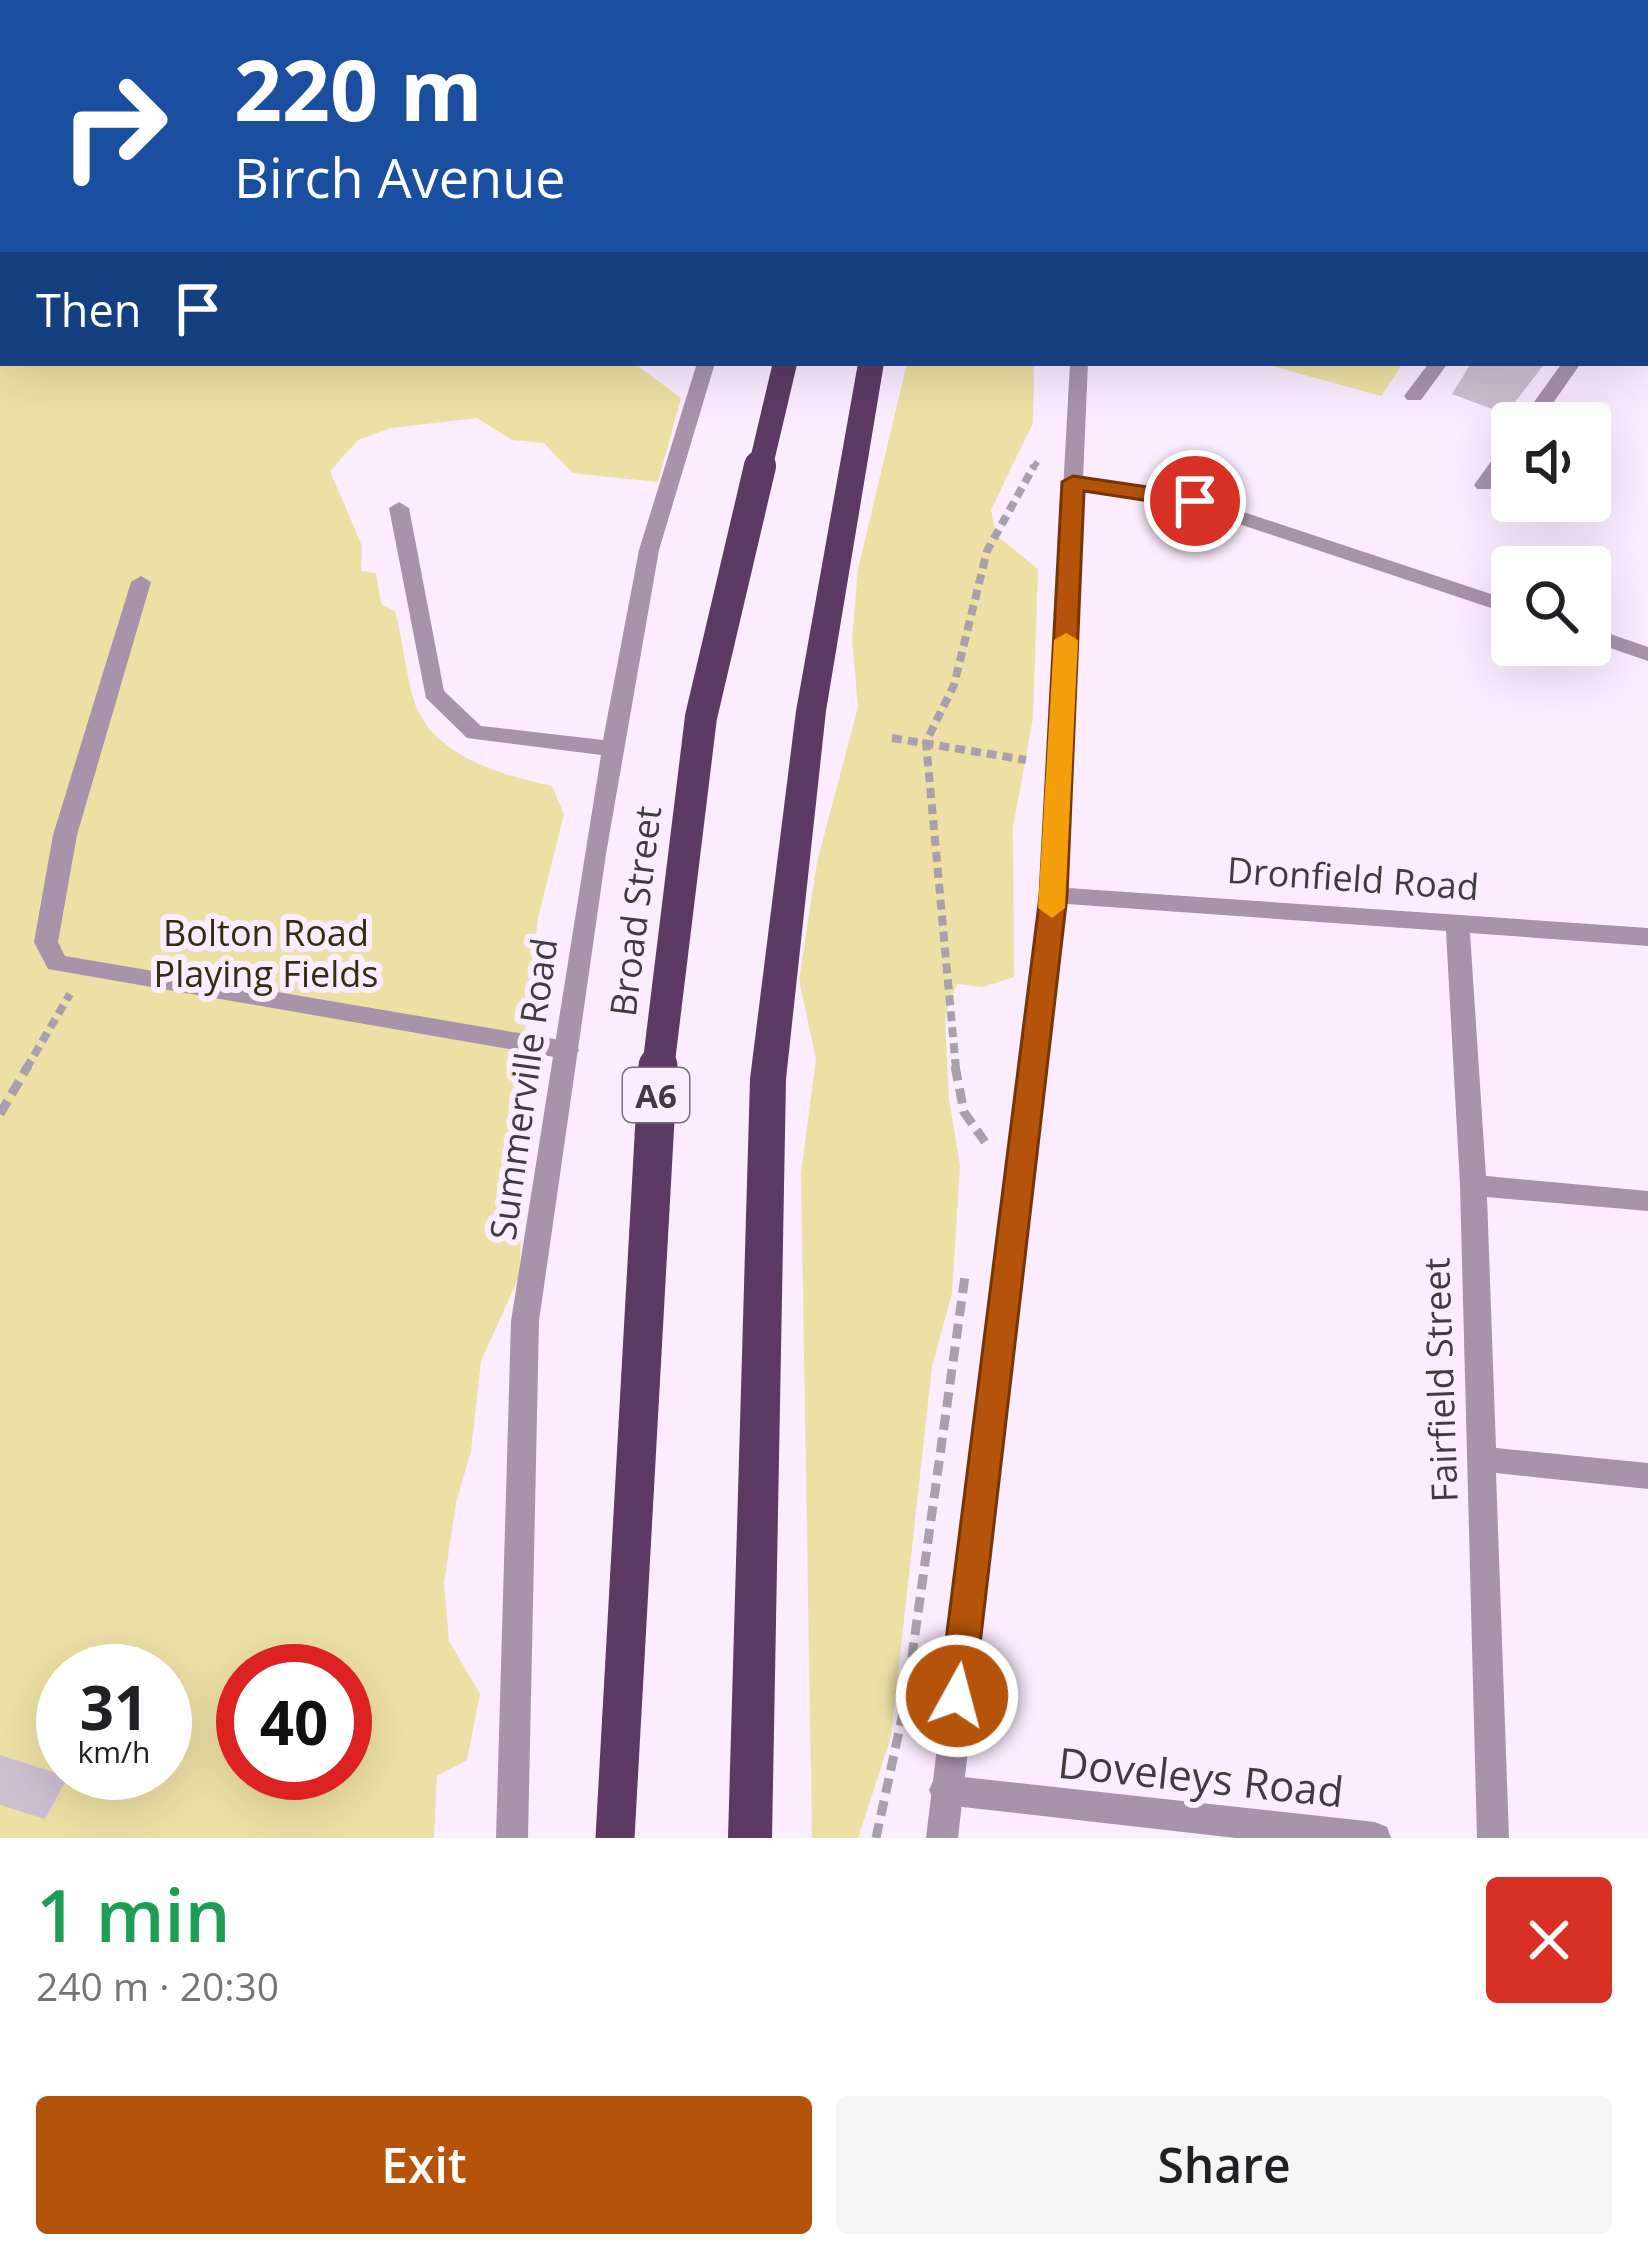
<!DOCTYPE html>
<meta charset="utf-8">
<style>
:root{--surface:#fff;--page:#f6f6f6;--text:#202124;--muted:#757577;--accent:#b45309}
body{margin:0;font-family:"Open Sans",sans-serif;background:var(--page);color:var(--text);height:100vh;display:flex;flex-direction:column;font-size:45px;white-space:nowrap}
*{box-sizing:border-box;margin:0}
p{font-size:39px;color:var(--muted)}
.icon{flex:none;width:66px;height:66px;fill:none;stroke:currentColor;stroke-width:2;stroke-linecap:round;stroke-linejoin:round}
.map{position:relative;height:1838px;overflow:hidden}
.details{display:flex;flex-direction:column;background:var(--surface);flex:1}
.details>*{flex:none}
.top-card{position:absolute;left:0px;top:0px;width:1650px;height:366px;box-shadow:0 12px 48px #0002;background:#1a4fa0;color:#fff;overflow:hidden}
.buttons{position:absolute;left:1491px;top:402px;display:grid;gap:24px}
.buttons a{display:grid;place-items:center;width:120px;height:120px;border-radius:12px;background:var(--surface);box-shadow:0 12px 48px #0002;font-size:60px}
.speed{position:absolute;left:36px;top:1644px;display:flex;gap:24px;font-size:60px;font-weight:700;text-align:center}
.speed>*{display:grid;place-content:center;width:156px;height:156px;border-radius:50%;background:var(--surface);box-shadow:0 12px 48px #0002;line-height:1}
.speed small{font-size:30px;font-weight:400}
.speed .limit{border:18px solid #d22;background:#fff;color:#111}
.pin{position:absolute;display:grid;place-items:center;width:102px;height:102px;color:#fff;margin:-51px;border:6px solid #fff;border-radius:50%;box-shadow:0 3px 12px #0007}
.me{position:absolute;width:132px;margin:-66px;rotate:7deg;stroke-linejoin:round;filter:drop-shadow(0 0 9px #0008)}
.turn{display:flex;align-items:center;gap:42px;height:252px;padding:0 36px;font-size:54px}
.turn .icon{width:156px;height:156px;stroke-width:2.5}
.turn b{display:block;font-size:84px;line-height:102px}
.then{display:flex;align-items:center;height:114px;padding:0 36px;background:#0003;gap:24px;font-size:45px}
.round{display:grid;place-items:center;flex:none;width:126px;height:126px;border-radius:12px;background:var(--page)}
.head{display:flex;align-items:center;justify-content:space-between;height:204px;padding:0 36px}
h1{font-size:72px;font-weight:600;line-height:90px;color:#1e9e55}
.cta{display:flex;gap:24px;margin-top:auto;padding:24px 36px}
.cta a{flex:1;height:138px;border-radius:12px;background:var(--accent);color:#fff;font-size:48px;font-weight:600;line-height:138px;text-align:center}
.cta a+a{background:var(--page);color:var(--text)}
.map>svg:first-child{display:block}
.green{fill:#ede0a5;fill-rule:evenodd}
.building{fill:#cebfd1}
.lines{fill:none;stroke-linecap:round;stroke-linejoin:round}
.path-far2{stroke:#aa9fad;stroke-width:6;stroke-dasharray:9 4.5;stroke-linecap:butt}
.path-far1{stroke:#aa9fad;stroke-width:8;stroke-dasharray:10 6;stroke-linecap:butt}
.path{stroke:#aa9fad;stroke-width:9;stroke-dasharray:15 8;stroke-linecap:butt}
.service{fill:#a794ab;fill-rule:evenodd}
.minor{fill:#a794ab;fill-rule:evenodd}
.tertiary{fill:#a794ab;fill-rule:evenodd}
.trunk{fill:#5d3a64;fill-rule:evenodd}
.trunk-bridge-far2{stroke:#5d3a64;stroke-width:24}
.trunk-bridge-far1{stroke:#5d3a64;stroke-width:32}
.trunk-bridge{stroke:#5d3a64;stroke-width:39}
.route{fill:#b45309;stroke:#753606;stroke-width:3}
.slow{fill:#f59e0b}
.labels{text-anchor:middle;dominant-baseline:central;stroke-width:12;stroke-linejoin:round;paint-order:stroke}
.shield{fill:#fbecff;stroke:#786f7a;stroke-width:3}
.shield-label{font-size:33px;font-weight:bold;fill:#403a41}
.street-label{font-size:36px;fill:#403a41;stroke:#fbecff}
.park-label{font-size:36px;fill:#342d0e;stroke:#fbecff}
.near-street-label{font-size:42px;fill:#403a41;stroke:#fbecff}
</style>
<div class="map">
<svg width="1648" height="1838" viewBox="0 0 1648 1838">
<rect width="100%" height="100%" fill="#fbecff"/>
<path class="green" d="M0,0H863L3,3V363H634L681,398L658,482L572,473L544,443L512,440L477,418L391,428L358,440L330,471L362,546L361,571L376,573L381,604L395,611C403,638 407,688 418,711C442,759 505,776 552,786L564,814L538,918L519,1086L524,1095L526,1145L519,1277L481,1361L471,1451L456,1503L444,1583L449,1641L480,1694L467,1760L437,1776L434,1838H0ZM63,1671H165V1773H63ZM243,1671H345V1773H243Z
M907,363H1034L1033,423L991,510L996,535L1038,569L1033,718L1013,827L1014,977L983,987L957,984L945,1015L949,1099L960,1165L952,1293L932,1367L891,1737L858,1838H812L801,1173L816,1059L799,980L817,862L858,707L852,639L858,569Z
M1261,363H1403L1381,396Z"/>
<path class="building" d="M1471,363H1545L1506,414L1452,394Z
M0,1755L68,1777L45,1819L0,1805Z"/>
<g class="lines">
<path class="path-far2" d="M1032,469L1039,460"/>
<path class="path-far1" d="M892,738L1026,760
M26,1069L70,994
M956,1069L926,742L954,685L987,551L1034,466"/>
<path class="path" d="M955,1066L964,1112L985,1142
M0,1114L28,1066
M876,1838L906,1699L965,1276"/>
<path class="service" d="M1429,363H1448L1421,400H1407L1404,396Z
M141,576L151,582L77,835L58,942L65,956L566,1041L575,1043L579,1050L575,1057L566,1059L48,969L34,942L53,835L131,582Z"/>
<path class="minor" d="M1569,0H1595L1597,3H1571Z
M1647,15H1648V25H1647Z
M1647,299H1648V309H1647Z
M697,363H715L659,550L606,854L539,1321L528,1838H496L511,1321L601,755L467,738L426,698L389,508L399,502L409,508L444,691L481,726L603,740L639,550Z
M1562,363H1581L1539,423H1519Z
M1512,440V460L1491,489H1477L1474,485L1505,442Z
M1073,476L1180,491L1512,601V615L1170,501L1066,486L1063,482Z
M1590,627L1648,647V661L1590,641Z
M1053,887L1648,928V946L1470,933L1486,1176L1648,1191V1211L1487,1197L1496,1448L1648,1463V1489L1496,1473L1509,1838H1477L1460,1185L1446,931L1053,903L1041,895Z
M945,1775L1375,1822L1387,1827L1391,1838H1236L945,1805L934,1801L929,1790L934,1779Z"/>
<path class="tertiary" d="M1125,0H1141L1124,3Z
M1070,363H1088L1065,895L958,1838H926L1041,895Z"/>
<path class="trunk" d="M883,0H905L882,3Z
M961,0H983L960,3Z
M858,363H884L826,711L786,1079L772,1838H728L750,1079L796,711Z"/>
<path class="trunk-bridge-far2" d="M760,469L785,363"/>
<path class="trunk-bridge-far1" d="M658,1069L701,717L760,466"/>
<path class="trunk-bridge" d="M615,1838L658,1066"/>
</g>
<path class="route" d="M1073,476L1195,494L1206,501L1195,508L1084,491L1067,896L974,1696L969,1707L957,1712L944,1707L939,1696L1040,896L1062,482Z"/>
<path class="slow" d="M1066,633L1078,640L1065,908L1052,918L1038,908L1054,640Z"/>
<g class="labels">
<rect class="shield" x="623" y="1068" width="66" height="54" rx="9"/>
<g class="shield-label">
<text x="656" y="1095">A6</text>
</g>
<g class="street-label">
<text transform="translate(1353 878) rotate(4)">Dronfield Road</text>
<text transform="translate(635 911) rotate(-83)">Broad Street</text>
<text transform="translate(523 1089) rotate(-82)">Summerville Road</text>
<text transform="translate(1440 1380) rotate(-92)">Fairfield Street</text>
</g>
<g class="park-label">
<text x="266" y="932">Bolton Road<tspan x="266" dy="41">Playing Fields</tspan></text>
</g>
<g class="near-street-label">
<text transform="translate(1201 1776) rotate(6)">Doveleys Road</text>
</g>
</g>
</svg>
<div class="buttons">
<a><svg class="icon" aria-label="sound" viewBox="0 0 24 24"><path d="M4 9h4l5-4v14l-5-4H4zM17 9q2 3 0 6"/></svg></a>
<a><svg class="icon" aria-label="search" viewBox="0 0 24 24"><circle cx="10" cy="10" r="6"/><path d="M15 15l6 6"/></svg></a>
</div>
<div class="speed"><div>31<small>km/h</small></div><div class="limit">40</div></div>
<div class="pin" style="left:1195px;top:501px;background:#d93025"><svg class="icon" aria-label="arrive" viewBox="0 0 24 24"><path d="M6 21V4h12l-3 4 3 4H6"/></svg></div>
<svg class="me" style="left:957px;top:1696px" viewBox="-20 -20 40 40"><circle r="17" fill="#b45309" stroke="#fff" stroke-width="3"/><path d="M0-11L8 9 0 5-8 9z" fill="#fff"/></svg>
<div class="top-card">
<div class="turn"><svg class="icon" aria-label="right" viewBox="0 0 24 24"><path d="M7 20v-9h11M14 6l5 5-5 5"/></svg><div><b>220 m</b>Birch Avenue</div></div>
<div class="then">Then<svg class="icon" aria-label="arrive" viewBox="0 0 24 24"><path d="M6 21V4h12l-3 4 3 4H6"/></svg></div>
</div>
</div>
<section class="details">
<div class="head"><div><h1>1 min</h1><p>240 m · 20:30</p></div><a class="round" style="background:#d93025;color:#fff"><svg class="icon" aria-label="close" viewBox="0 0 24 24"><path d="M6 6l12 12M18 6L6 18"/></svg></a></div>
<div class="cta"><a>Exit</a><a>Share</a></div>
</section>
